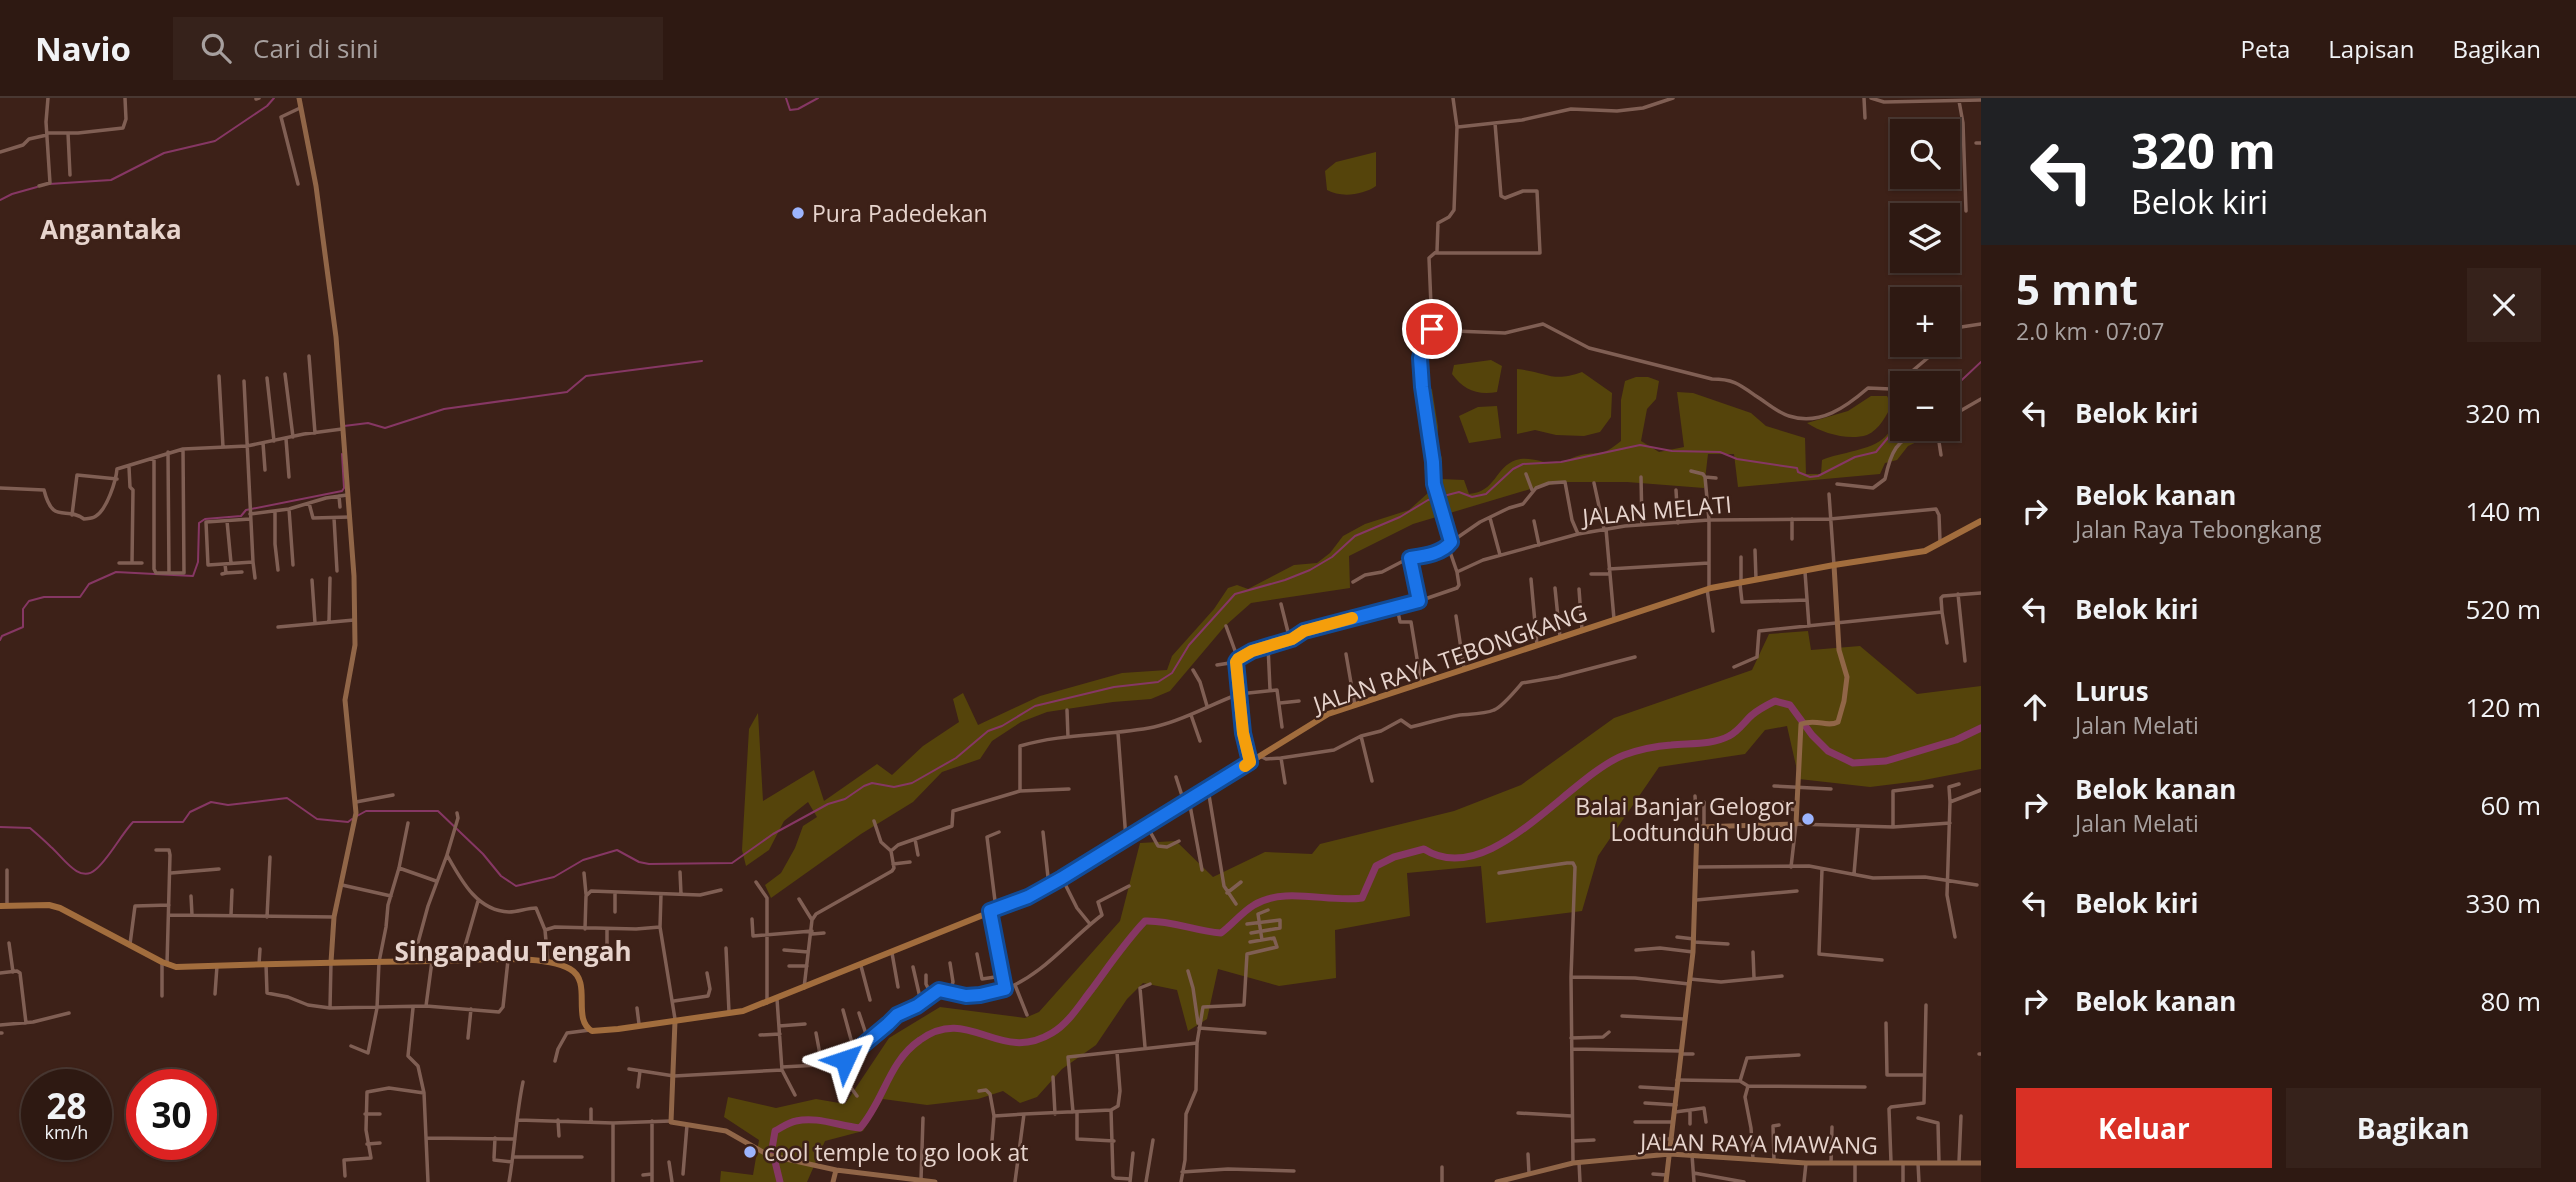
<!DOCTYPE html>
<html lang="id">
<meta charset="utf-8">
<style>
:root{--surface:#2e1912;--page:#36221b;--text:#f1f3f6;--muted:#a7a09f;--line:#493832;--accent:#d93025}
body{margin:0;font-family:"Open Sans",sans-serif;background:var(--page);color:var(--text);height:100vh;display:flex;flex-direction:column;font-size:26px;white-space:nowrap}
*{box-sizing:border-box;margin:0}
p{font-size:23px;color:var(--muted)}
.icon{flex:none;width:38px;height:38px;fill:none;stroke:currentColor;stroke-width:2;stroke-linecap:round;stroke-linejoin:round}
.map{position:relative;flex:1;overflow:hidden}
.drawer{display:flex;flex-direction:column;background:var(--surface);width:595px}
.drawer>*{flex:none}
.guide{background:#202124;color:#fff;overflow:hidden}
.fabs{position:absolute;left:1890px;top:21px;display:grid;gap:14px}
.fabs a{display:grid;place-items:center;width:70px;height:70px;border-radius:0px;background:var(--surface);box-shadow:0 2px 5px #0004,0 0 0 2px var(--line);font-size:35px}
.speed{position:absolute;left:21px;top:971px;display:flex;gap:14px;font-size:35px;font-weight:700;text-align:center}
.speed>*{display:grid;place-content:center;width:91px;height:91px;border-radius:50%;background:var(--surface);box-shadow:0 2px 5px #0004,0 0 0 2px var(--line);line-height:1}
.speed small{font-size:18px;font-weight:400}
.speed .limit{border:10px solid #d22;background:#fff;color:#111}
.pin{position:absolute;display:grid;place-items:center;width:60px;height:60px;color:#fff;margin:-30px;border:4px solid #fff;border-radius:50%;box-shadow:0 2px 7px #0007}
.me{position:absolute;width:77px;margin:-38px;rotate:48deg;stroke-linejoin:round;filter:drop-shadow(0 0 5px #0008)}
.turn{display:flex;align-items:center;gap:24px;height:147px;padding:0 35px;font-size:32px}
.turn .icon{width:91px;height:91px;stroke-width:2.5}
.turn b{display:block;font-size:49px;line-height:60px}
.round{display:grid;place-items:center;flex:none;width:74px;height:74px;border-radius:0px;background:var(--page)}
.summary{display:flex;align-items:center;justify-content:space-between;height:119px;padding:0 35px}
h1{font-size:42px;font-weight:700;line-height:52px}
.cta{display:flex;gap:14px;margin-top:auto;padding:14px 35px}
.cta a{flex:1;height:80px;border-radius:0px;background:var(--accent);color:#fff;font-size:28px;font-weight:700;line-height:80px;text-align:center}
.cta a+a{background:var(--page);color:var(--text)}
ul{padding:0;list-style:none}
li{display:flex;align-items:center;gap:21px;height:98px;padding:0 35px}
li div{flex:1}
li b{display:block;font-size:26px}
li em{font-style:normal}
header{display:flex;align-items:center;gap:42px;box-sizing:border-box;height:98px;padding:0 35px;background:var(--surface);border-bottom:2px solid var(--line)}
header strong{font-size:33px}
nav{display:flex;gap:38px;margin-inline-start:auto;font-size:24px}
.search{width:490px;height:63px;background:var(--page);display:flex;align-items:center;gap:18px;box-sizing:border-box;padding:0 24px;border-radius:0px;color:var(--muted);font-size:26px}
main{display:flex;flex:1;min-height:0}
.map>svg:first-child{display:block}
.green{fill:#55440b}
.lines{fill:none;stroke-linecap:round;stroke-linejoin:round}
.stream{stroke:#863764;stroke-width:2}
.river{stroke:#863764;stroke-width:7}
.street{stroke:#805f54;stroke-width:3.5}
.secondary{stroke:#916648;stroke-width:5}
.primary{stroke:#a26d3d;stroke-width:6}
.route-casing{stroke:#114b97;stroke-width:18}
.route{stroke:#1a73e8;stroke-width:12}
.slow{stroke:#f59e0b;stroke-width:12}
.poi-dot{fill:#9cb4fd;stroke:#3d2118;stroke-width:2.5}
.labels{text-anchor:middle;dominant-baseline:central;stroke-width:5;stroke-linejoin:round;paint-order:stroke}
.poi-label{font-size:23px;fill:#e7d4cd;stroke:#3d2118;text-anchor:start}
.street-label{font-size:23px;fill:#e7d4cd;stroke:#3d2118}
.quarter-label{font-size:26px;font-weight:bold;fill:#e7d4cd;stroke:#3d2118}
</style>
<header>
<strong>Navio</strong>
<div class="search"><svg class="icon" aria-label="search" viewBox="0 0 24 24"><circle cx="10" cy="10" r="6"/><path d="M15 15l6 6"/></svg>Cari di sini</div>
<nav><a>Peta</a><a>Lapisan</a><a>Bagikan</a></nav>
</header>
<main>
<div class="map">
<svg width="1981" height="1084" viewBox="0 0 1981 1084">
<rect width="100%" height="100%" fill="#3d2118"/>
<path class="green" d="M1376,54V88C1363,97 1341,100 1327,92L1325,73L1336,64Z
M1491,262L1502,268L1497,294C1477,298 1463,291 1452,276L1454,267Z
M1517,271C1547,274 1552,285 1582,274L1612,295L1611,319L1600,334L1584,338L1556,337L1535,332L1517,336Z
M1636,279H1648L1659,283L1656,301L1647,311L1641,343L1659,354L1684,349L1677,294L1693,295L1751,315L1766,328L1805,340L1806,376H1821L1822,362C1841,354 1870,353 1885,339C1892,332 1895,323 1902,316V331H1945L1908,348L1897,362L1885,365L1880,376L1738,389L1734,356H1708L1704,390L1627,384H1566L1537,389L1413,426L1349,458L1350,490L1251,505L1225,528L1170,593L1151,601L1113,604L1047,614L1021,624L992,643L980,661L942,674L913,704L861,736L771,800L765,787L781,775L795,750L803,728L817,719L808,704L784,723L769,752L746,768L742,752L749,631L758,615L763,703L814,672L824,703L877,666L892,677L923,648L959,624L953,601L963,595L978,627L1040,598L1122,575L1167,572L1172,558L1214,511L1228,490L1237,487L1248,491L1294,467L1317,465L1330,455L1343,438L1365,426L1409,412L1428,395C1422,362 1423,327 1422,293L1432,291L1438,329L1437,347L1442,360L1440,381L1464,382L1469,396C1496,394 1495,369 1516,362C1530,358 1541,365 1554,365C1564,365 1572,359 1581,357C1602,353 1601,359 1621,343V302L1625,283Z
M1871,298H1887L1892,306C1887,317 1879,332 1867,337C1848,343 1822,335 1807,325L1848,313Z
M1497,308L1501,340L1469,345L1459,318L1478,309Z
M1808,533L1811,552L1860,548L1917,596L1981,588V671L1919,683L1870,689L1799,681L1787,628L1765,632L1745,656L1659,669L1598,758L1582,813L1486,825L1481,768L1407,775L1410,818L1335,832L1336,880L1279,888L1218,871L1207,921L1188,933L1177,892L1143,885L1127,901L1096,947L1062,971L1037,999L1020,1005L1003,993L978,1001L927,1007L883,1001L863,1033L825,1043L807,1084H720L721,1073L753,1077L759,1042L724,1019L728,999L776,1010L816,1001L845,1006L889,940L940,909L1025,920L1039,914L1120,823L1140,745L1176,743L1213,779L1265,754L1312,756L1320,746L1454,713L1521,687L1614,620L1752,572L1769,536Z"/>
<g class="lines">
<path class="stream" d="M786,0L790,12L798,11L818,0
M49,86L111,82L164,55L215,43L267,8L274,0
M0,102L12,96L37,89
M1948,295L1981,264
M344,328L368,325L385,330L444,311L567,294L586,278L702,263
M0,542L2,538L23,529V511L29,503L44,499H80L89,486L116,474L193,478L198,464L199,425L205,421L241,418L246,412L342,393L344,390L342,356
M357,718L366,713H438L483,756L501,778L516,788L554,779L583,762L617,752L639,764L649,766L732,765L773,736L828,706L845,701L864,688L872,685L894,689L912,685L956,660L988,633L1002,628L1035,608L1114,589L1158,584L1172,575L1189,547L1235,496L1285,482L1310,472L1332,459L1355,438L1400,419L1428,402L1459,394L1472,399L1486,396L1513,371L1523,366L1561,364L1640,347L1672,353L1720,354L1737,361L1797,370L1798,374L1810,379L1818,378L1855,359L1876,354L1902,323
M0,729L30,730C37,736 44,742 51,749C62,758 79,786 95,772C108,762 120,738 133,724H183L190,714L211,704L228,707L287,700L317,721L348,724L352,721"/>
<path class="river" d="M780,1084L772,1051L775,1033C781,1030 789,1024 796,1023C817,1018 839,1028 860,1030C884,1003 888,964 920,942C969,906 999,967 1052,935C1069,925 1080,906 1092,891C1109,868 1125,844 1145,823C1171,822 1195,833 1221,835C1232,827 1242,814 1254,807C1284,788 1329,805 1362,800L1376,768L1394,759L1424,751C1489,793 1568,679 1624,657C1638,652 1657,648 1671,647C1690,645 1712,647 1729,638C1738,634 1745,623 1752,617C1759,611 1767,607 1775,603L1790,607L1812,637L1828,653L1853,665L1886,663L1956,642L1981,630"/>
<path class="street" d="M1453,0L1457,29L1454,112L1449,119L1438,125L1437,153L1429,160L1432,231L1425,240L1420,260L1422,289L1434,386L1451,444L1448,448L1457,474
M1864,0L1865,20
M1871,0L1884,4L1981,2
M256,1L259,0
M1959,3L1963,25L1966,113
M1458,29L1522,22L1571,11L1617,13L1643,10L1673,0
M47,35H78L123,30L126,21L125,0
M68,35L70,77
M1976,45H1981
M0,54L23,47L29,41L47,37
M298,86L281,19L300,10
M39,88L50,85L46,24L48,0
M1436,155H1540L1537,93H1523L1505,100L1501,98L1495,25
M1948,231L1981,226
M1429,235L1455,233L1505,235L1543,226L1589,250L1712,281C1733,281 1739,286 1756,298C1766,304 1778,315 1789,318C1820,328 1846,309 1868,290L1891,291L1943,247
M309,258L315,335
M285,276L293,339
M219,278L223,349
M267,280L274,343
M244,283L253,464L208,467L206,424L250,421
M1948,320L1981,301
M1937,331L1941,357
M286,341L289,379
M263,345L265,372
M168,354L169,475
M154,360V471L156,475H184L183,351
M129,369L130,389L133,392L132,465H142
M1691,373L1703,376L1705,379L1709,422V490
M1526,376L1532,392
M1641,379L1642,427
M1705,379L1716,380
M1594,385L1604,431
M1837,386L1873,390L1885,381C1891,353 1896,342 1924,331
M0,390L44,392C53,428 66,407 84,421C86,421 94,420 96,418C107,411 116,383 117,371L183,351L247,348L304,336L342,331
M1676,392L1678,425
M1829,396L1834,467
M339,398L340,409
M309,405L313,420L350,419
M289,411L293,467
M275,413V446L278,472
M250,416L289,411L326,400L347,397
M72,417L77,377L117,381
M334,420L337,473
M1490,420L1500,457
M1792,421V441
M227,423L231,465
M1534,423L1539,447
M1606,431L1614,521
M1451,444L1480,424L1509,410L1523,406L1536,390L1549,385L1565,384L1572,422L1578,436
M1755,452L1756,481
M1741,459V484
M1410,460L1419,503
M253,464L255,480
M119,465H132
M1609,471L1709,465
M1805,474L1809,528
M226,475L242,474
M222,476L226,475L225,466
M1591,476H1609
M1531,481L1537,547
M312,482L315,525
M1353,484L1365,477L1382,474L1407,461L1430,456L1448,448
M1740,486L1742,504L1807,502
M1555,490L1560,539
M1579,491L1582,532
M1707,491L1713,533
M1958,496L1965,563
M1281,506L1290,542
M1397,509L1400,524H1411L1421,585
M1942,514L1947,545
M1456,518L1464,570
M329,524L330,480
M1226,528L1238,561
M278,529L354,522
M1268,548L1270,591
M1346,556L1355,608
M1217,567L1236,564
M1734,569L1757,559L1759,533L1942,514L1941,500L1943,498L1981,495
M1193,572L1200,584L1207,608
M1280,605L1299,603
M1067,612L1068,639
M1191,617L1200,643
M1118,635L1126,741
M1361,638L1372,683
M1260,658L1266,661L1281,660L1334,652L1361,638L1381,633L1401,622L1411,629C1427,625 1444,620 1460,617C1471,616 1485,616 1494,612C1502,609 1516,592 1522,585L1558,579L1635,559
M1281,660L1285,685
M1250,665L1243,635L1239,596L1277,592L1282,629
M1176,679L1184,704
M1774,688L1831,691
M1208,691L1224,788L1236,806
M1020,693L1069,691
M1695,698L1697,729
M1189,702L1202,772
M356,704L393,697
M1779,704L1786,705L1790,711L1797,712
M1950,704L1949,689L1959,686
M874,723L881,744L891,753
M1704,727V704
M1147,728L1158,748L1167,749L1179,743
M1893,729V693L1932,688
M1043,734L1049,788
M915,741L918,757
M156,752H169L170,757L167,866
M447,757L458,720L457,715
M893,766L910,764
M1697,769L1809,768L1873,780L1925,779L1977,787
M1791,769L1796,726L1893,729L1950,725
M399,770L436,783
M1822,771L1819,856L1882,862
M7,772V807
M680,774L681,796
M171,775L219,771
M584,775L586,796
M1499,775L1567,765H1573L1575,769L1571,879L1573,1065
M1854,776L1858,729
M1062,780L1077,810L1090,826
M756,784L767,800V905
M342,787L391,798
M1227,795L1241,784
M661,796L660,829L675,921
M191,798L192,817
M799,801L812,822
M1696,802L1797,793
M996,811L987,739L999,734
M615,814V794
M169,817L334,819
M231,817L232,792
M267,819L270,759
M752,821L753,838L812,833
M1247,826L1280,822V830L1251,835
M585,831L586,798L591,793L700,797L721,792
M607,831V851L619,852
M545,832L555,829L636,831L660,829
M812,836L824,835
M1677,839L1694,841
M1955,839L1947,797L1950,704L1981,692
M1262,842L1258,816L1268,812
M1694,844L1728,846
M9,845L13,874
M130,846L135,808L169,807
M726,850L729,914
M784,852L808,854
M1636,852L1660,850L1693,854
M1753,854L1754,880
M892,855L898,889
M977,856L982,881L1002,878
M461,862L478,803
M413,863L428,808L447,757C461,782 477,813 509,814C518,814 527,810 536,810L545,832L548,865
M950,865L953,884L950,893
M259,866L260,851
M266,866L267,895L288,899L308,907L330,910L426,908L499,914L503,909L508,862
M789,868H807
M861,868L870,902
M913,869L921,904
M1188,873L1193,890L1198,925
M0,875L17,873L20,875L26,925
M926,877V886L931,896
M1571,879L1635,880L1689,886
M1690,881L1721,884L1782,878
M1015,887L1027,917
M804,890L812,822L816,816L892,773L894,770L891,753L898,747L952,728L953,713L1020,693V648C1063,635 1110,638 1154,629C1183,623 1211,606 1239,596L1236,564L1241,558L1292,541L1301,534L1323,527L1419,503L1457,490L1459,487L1457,474L1483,462L1578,436L1625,428L1709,422L1830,421L1936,411L1939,417L1940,443
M1005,891C1043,877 1070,841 1102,817L1098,804L1129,788
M215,896L217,868
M162,898V864
M777,901L782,972L795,997
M674,903L708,898L710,891L707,875
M426,908L432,863
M330,910L331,864
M413,910L408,958L418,968L424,995
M637,910L639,926
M843,912L855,956
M859,915L868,942
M1622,918L1684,921
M1886,925L1887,977H1924
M0,927L33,924L69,915
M779,928L805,926
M1199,930L1265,935
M0,935H2
M816,935L822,967
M760,937L780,936
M468,940L471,911
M1571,940L1603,939L1609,934
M351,948L368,955L377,910L379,864L386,829L388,807L399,770L408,725
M1145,949L1140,890L1150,886
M1572,951L1680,953
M1682,956H1693
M1979,956H1981
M555,963L558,951L567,935L590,932
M838,966L844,980L857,998
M782,969L838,966L845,962L888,926L893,919L917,908L939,892L966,898L980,897L1005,891L991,813
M629,971L674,978L782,972
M1053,979L1055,1016
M1677,982L1740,983L1748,988L1865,989
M1740,983L1747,960L1799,957
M1748,988L1745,999L1751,1030L1753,1061
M638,989L640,973
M1640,989L1676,991
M979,993L986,992L990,996L994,1018L992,1043
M1645,1005L1676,1007
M591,1011V1024
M1111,1012L1113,1078L1115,1080L1130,1081
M1690,1012L1704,1010L1706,1024
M1073,1014L1068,959L1197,945
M1077,1014V1041L1114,1043
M1675,1014L1690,1012V1026
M1518,1015L1572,1018
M365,1016H380
M994,1018L1024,1016
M1918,1020L1938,1025L1939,1064
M518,1022L613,1025L671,1023
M558,1022L559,1038
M652,1023V1084
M1635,1024H1672
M426,1040L515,1041
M1650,1041H1672
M1573,1043L1594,1042
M367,1046L380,1045
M1528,1056L1529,1075
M1692,1057L1694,1084
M513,1059H582
M494,1060L495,1040
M494,1062L512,1064
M1774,1063L1773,1028L1779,1027
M669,1064L672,1084
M1579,1064L1580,1084
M1891,1064L1889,1011L1891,1009L1924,1005L1926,907
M1959,1064L1961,1018
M1831,1065L1832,1029
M1918,1065L1919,1084
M1182,1074L1228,1071L1294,1073
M1694,1075L1744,1084
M683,1076L687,1027
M1653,1076L1667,1077
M643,1077L652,1076
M345,1078L344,1062L371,1060L366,1032L367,994L389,990L424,995L428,1084
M921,1082L923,1020
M509,1084C515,1050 516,1017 523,984
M613,1084V1025
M1015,1084L1024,1016L1111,1012L1118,1008L1120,993L1117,954
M1130,1084L1133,1055
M1146,1084L1153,1042
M1181,1084L1185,1062L1186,1016L1196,992L1197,945L1203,909L1244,907L1247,856L1277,849L1274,840L1250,844
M1442,1084V1069
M1804,1084L1806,1065
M1855,1084V1065
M1903,1084V1065"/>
<path class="secondary" d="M299,0L316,88L336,239L354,478L355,547L345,602L356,715L334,819L331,864
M675,923L671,1024L726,1033L768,1057L836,1072L935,1084
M833,1084L836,1072
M1497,1084L1573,1065L1670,1056L1806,1065H1981
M1666,1084L1693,854L1697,729L1796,726L1801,626C1818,620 1826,630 1838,624L1844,603L1847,579L1839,552L1834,467"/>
<path class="primary" d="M0,808L49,807L60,810L162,864L176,869C261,866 347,864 432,863C467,863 541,855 570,871C593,884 571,921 592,933L618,931L743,913L1028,799L1062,780L1328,616L1711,490L1834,467L1925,453L1981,423"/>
</g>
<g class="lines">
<defs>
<path id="route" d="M845,962L888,926L897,917L917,908L939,892L966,898L980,897L1005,891L990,813L1028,799L1062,780L1250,664L1243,635L1236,564L1238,561L1252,553L1292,541L1304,533L1419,503L1410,460C1424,458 1442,456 1451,444L1434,386L1433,364L1422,289L1420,260L1425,240L1432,231"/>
</defs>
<use href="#route" class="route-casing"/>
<use href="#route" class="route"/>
<path class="slow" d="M1245,668L1250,664L1243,635L1236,564L1238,561L1252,553L1292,541L1304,533L1352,520"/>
</g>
<g class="poi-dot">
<circle cx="798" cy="115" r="7"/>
<circle cx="1808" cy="721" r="7"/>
<circle cx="750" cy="1054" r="7"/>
</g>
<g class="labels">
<g class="poi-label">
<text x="812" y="115">Pura Padedekan</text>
<text x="1794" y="708" text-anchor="end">Balai Banjar Gelogor<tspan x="1794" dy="26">Lodtunduh Ubud</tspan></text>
<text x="764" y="1054">cool temple to go look at</text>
</g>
<g class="street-label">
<text transform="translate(1657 412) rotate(-5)">JALAN MELATI</text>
<text transform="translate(1450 560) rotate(-19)">JALAN RAYA TEBONGKANG</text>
<text transform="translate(1759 1045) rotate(1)">JALAN RAYA MAWANG</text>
</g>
<g class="quarter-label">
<text x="111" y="131">Angantaka</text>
<text x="513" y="853">Singapadu Tengah</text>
</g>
</g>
</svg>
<div class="fabs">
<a><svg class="icon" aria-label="search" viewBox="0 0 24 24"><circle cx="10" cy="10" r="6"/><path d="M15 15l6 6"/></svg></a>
<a><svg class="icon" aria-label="layers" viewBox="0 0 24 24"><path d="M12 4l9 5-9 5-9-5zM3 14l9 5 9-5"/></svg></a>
<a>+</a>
<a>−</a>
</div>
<div class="speed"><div>28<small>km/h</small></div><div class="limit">30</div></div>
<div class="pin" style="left:1432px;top:231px;background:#d93025"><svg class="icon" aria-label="arrive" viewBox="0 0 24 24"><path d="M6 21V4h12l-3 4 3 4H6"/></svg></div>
<svg class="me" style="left:845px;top:962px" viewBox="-20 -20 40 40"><path d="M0-17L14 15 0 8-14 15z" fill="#1a73e8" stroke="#fff" stroke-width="4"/></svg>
</div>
<section class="drawer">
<div class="guide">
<div class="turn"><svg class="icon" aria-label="left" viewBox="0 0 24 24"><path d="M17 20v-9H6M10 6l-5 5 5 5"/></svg><div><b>320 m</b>Belok kiri</div></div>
</div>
<div class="summary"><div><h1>5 mnt</h1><p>2.0 km · 07:07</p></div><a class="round"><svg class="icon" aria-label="close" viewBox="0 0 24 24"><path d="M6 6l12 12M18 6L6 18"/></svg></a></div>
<ul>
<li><svg class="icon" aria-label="left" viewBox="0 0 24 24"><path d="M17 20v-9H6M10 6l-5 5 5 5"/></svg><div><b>Belok kiri</b></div><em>320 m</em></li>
<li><svg class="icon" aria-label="right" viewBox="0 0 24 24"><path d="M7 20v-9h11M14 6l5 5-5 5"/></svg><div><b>Belok kanan</b><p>Jalan Raya Tebongkang</p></div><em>140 m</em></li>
<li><svg class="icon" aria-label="left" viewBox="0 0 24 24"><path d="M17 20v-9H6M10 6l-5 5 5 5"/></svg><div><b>Belok kiri</b></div><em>520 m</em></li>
<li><svg class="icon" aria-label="ahead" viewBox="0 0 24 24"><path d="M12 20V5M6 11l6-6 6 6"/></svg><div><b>Lurus</b><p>Jalan Melati</p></div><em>120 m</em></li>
<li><svg class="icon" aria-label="right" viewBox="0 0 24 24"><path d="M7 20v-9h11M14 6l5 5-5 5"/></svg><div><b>Belok kanan</b><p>Jalan Melati</p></div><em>60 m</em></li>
<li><svg class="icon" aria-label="left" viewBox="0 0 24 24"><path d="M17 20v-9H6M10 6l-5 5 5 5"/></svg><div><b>Belok kiri</b></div><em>330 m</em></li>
<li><svg class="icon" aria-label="right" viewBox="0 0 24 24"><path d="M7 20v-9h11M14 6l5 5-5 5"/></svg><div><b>Belok kanan</b></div><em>80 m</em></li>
</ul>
<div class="cta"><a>Keluar</a><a>Bagikan</a></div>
</section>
</main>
